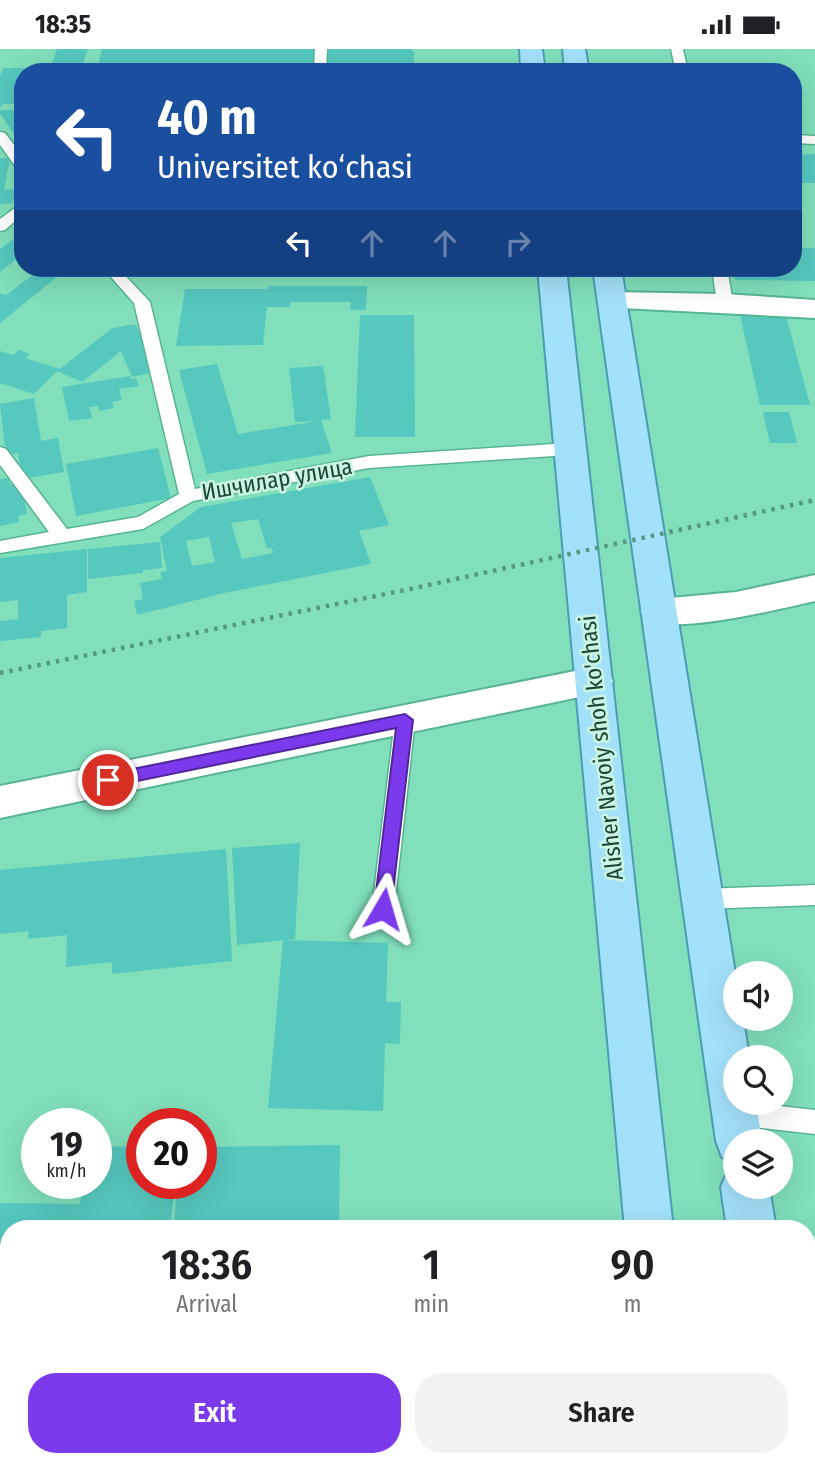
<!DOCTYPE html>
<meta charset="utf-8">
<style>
:root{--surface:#fff;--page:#f2f2f2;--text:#202124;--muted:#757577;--accent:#7c3aed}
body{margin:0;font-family:"Fira Sans Condensed",sans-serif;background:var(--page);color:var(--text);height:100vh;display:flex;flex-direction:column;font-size:26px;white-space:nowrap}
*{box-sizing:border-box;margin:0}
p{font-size:23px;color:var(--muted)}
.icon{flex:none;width:38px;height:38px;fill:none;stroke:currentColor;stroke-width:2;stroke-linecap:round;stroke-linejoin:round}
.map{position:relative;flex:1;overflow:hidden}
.side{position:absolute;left:0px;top:1171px;width:816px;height:247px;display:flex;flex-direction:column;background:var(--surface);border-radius:28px 28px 0 0;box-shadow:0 7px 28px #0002}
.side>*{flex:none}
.guide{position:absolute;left:14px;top:14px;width:788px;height:214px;border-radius:28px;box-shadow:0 7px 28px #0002;background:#1a4fa0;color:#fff;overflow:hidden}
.tools{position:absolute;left:723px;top:912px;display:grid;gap:14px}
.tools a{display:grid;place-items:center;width:70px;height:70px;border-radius:50%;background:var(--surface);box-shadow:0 7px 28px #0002;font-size:35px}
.speed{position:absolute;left:21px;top:1059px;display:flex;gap:14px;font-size:35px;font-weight:700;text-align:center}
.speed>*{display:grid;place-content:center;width:91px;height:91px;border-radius:50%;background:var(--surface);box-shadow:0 7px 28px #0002;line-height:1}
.speed small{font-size:18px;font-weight:400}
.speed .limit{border:10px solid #d22;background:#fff;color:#111}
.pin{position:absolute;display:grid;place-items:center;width:60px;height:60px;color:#fff;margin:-30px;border:4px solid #fff;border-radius:50%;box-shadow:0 2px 7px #0007}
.me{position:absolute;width:77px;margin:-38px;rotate:7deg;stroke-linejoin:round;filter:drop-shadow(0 0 5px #0008)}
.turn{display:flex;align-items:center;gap:24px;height:147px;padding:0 28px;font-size:32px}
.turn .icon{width:91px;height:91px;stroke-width:2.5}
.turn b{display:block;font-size:49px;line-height:60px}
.lanes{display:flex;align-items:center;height:66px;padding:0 28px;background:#0003;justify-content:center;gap:35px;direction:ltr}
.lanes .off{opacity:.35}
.eta{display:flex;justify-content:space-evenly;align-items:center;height:119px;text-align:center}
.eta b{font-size:42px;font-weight:600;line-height:49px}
.cta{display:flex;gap:14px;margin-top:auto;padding:14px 28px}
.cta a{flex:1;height:80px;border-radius:28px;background:var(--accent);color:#fff;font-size:28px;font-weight:600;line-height:80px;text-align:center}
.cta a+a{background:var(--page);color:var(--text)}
.status{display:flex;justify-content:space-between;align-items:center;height:49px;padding:0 35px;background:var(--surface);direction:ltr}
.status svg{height:19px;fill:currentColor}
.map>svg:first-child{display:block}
.building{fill:#56c8be;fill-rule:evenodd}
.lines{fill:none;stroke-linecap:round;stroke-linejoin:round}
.service-casing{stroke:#56b492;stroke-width:3}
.minor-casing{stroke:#56b492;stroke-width:4}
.secondary-casing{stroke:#56b492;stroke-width:4}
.primary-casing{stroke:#4c9db3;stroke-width:4}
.service{fill:#fff;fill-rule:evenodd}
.minor{fill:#fff;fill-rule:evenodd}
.secondary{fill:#fff;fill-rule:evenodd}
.primary{fill:#a3e1fa;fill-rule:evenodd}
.rail{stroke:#54997f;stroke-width:4.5;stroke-dasharray:3.5 6;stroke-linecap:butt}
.route{fill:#7c3aed;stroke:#51269a;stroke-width:2}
.labels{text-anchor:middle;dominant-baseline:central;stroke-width:5;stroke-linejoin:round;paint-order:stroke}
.street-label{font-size:23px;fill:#1d4536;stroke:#c9f5e2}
</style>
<div class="status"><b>18:35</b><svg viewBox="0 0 49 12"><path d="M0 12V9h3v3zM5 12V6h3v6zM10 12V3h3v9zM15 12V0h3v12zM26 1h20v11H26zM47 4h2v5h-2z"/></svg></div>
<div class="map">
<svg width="815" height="1417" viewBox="0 0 815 1417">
<rect width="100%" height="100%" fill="#81dfbb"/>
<path class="building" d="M57,0H88L82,18H51Z
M102,0H319L318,22L96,23Z
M324,0H410L414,3V23H322Z
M3,19H42L41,23H23V55H3L0,58V27Z
M0,61H23V97L0,65Z
M815,105V134H801L793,106Z
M0,109H10L4,141L15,140L13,154L0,155Z
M793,172L801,199H815V232L735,231L732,219H793Z
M23,183V205L0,223V200Z
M42,219H68L0,274V244L6,246Z
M321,219H407V221L321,222Z
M269,237H367L366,261H350L351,253H290V258H267L263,296L176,297L185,240H268Z
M360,266H414L415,388H355Z
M740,266L786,267L810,356H760Z
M127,276H136L156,323L132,328L121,302L82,333L57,322L34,345L0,334V302L13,306L19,301L30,305L25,309L60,320L111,280Z
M217,315L238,385L318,372L295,373L289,319L323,317L331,370L321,371L332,404L207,425L179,321Z
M130,327L131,330L136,329L139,337L119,340L122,351L112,353L114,359L99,362L98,357L89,358L92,369L69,372L62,338Z
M34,349L41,392L58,389L64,423L22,430L18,404L6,406L0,355Z
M763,363H789L797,394H770Z
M158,399L171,449L76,467L66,415Z
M370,428L389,476L359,482L371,515L224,544L137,566L134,552L143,550L140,534L162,530L160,523L167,522L160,488L201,458ZM258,470L267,500L272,499L273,504L242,510L231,474ZM209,488L215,513L192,517L186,492Z
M8,429L10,436L21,433L27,465L18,467L19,473L0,477V430Z
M160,493L162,519L143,521V524L88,530V500Z
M87,500V543L67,546V579L41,582V588L0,592V572L18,570V551L0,553V509Z
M300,794L295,890L237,896L232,799Z
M226,800L232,912L112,925V913L66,918L67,886L28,890L29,882L0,885V821Z
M283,891L388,894L386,953H401L400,995L385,994L383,1062L268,1059Z
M340,1096L339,1180H174L177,1134H201V1098Z
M96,1097L142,1098V1134H175L170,1180H9V1270H0V1154L80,1155L83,1134H96Z
M200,1409H330L329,1417H199Z"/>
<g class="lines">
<defs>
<path id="service" d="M315,0H327L326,23H314Z
M671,0H683L688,23H676Z
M0,83L5,84L23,108V122L18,121L0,96Z
M793,86L815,87V95L793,94Z
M23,153V165L5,181L0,182V170Z
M103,219H118L150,253L195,440L369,407L569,394L578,400L569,406L369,419L193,452L143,480L0,504V492L49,483L0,416V398L6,400L67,480L138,468L179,445L134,254Z
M712,219H727L733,254L731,257L725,259L717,254Z
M405,663L412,665L415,671L394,860L391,867L383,870L375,867L372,860L395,671L398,665Z
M815,836V856L702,860L694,857L691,850L694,843L702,840Z
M734,1052L815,1061V1085L734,1076L725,1073L721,1064L725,1055Z
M411,1409H441V1417H411Z"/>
<path id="minor" d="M612,243L725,245L815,251V269L602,258L598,252L602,246Z
M815,526V552C774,561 685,584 647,572L641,563L647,554L659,550L736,543Z"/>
<path id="secondary" d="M595,618L608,622L613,632L608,642L0,769V737Z"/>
<path id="primary" d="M520,0H542L545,23H521Z
M563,0H585L589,23H565Z
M538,219H566L673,1180H625Z
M593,219H621L735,924V970H743L749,1008H735V1054H756L762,1092H735V1113L722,1108L716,1092Z
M735,1118V1138H769L776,1180H727L721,1138L728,1121Z
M807,1394L814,1417H760L759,1409H807Z
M645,1409H699L700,1417H646Z"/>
</defs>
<use href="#service" class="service-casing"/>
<use href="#minor" class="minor-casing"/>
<use href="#secondary" class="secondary-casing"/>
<use href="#primary" class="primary-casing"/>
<use href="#service" class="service"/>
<use href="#minor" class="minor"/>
<use href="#secondary" class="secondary"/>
<use href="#primary" class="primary"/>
<path class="rail" d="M0,624L415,539L815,451"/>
</g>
<path class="route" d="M405,665L413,671L391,860L389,865L383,867L377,865L374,860L396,679L108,738L102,736L100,731L102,727L108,725Z"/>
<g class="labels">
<g class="street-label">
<text transform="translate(277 430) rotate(-10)">Ишчилар улица</text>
<text transform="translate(601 699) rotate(-96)">Alisher Navoiy shoh ko'chasi</text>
</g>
</g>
</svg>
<div class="tools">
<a><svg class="icon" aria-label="sound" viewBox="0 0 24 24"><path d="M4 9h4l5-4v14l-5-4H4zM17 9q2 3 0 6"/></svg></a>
<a><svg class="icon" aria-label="search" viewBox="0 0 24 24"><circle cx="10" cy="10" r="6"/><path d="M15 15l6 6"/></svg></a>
<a><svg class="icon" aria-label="layers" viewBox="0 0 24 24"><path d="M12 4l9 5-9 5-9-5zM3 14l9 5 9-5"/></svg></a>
</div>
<div class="speed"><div>19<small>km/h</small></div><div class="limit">20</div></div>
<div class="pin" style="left:108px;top:731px;background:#d93025"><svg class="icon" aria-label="arrive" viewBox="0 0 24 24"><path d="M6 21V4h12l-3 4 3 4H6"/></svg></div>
<svg class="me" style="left:383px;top:860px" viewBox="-20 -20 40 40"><path d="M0-17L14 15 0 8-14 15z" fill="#7c3aed" stroke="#fff" stroke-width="4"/></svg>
<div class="guide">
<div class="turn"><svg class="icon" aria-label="left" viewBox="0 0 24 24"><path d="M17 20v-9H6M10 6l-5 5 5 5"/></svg><div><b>40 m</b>Universitet kо‘chasi</div></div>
<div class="lanes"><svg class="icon" aria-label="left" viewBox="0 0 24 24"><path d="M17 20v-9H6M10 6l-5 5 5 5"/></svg><svg class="icon off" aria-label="ahead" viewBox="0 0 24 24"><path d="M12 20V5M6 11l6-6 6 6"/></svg><svg class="icon off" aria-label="ahead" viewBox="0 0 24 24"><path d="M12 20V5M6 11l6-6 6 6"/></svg><svg class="icon off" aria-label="right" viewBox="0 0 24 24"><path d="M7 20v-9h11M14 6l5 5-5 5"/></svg></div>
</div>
<section class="side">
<div class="eta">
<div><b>18:36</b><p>Arrival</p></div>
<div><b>1</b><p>min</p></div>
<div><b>90</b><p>m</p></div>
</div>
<div class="cta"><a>Exit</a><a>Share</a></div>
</section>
</div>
